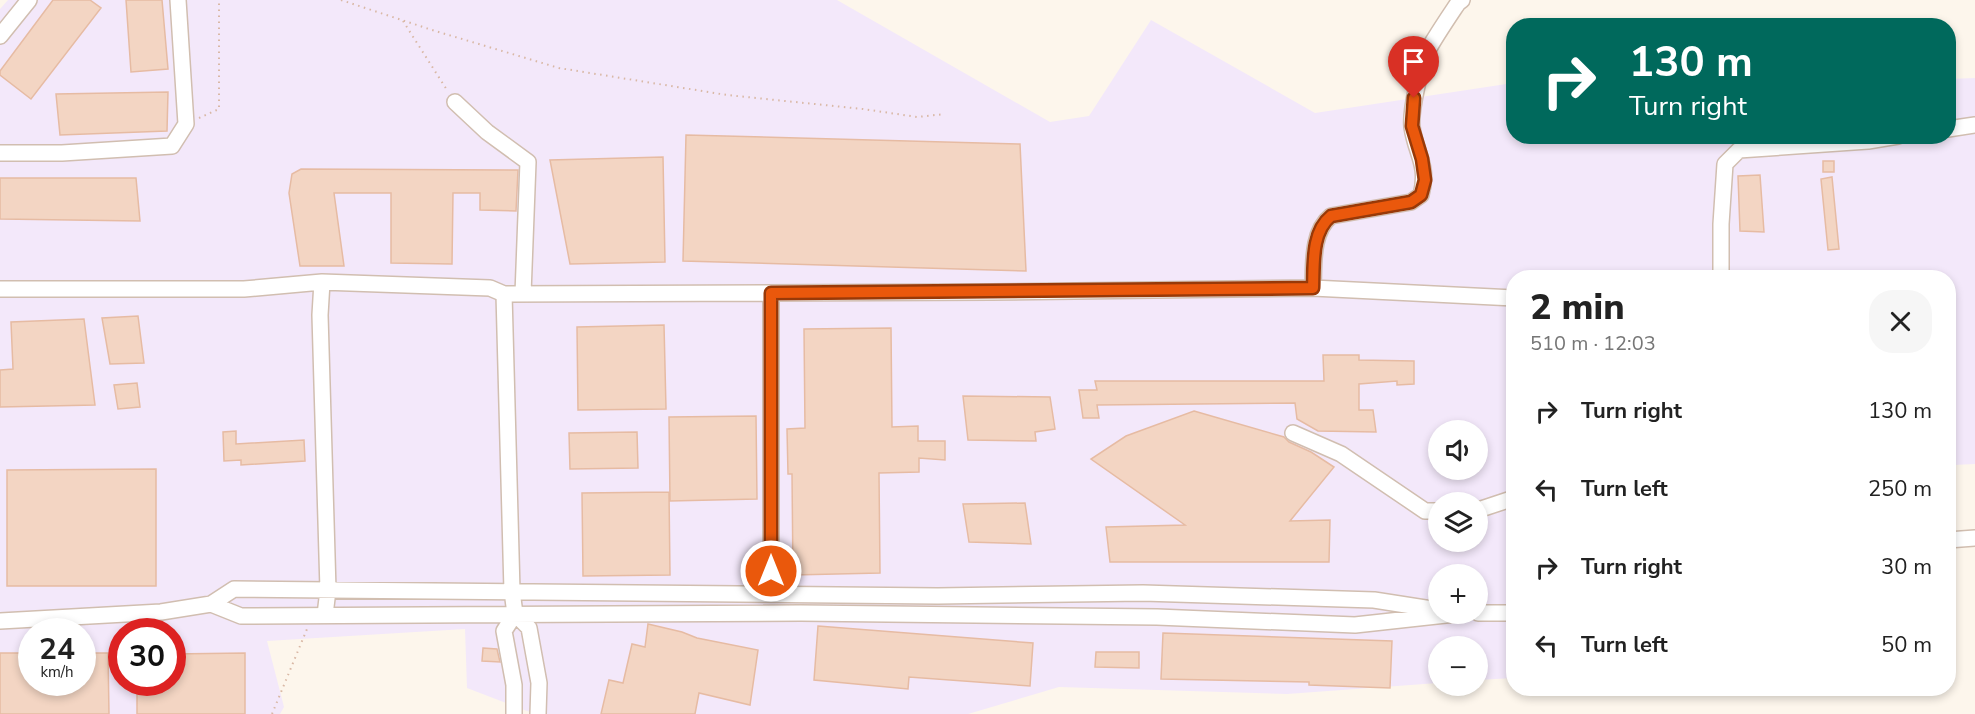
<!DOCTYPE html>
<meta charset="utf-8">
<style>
:root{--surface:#fff;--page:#f6f6f6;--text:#222;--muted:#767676}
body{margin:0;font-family:"Nunito Sans",sans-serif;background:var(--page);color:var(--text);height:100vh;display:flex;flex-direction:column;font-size:22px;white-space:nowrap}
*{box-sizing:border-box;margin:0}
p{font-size:20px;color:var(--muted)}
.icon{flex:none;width:33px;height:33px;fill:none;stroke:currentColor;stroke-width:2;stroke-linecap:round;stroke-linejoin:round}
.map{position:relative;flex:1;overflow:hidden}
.side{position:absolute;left:1506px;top:270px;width:450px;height:426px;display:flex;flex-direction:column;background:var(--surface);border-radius:24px;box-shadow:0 3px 9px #0003}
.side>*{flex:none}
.banner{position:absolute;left:1506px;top:18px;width:450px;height:126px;border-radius:24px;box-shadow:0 3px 9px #0003;background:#00695c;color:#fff;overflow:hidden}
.fabs{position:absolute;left:1428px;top:420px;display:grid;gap:12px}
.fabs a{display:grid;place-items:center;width:60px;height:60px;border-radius:50%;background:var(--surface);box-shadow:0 3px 9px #0003;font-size:30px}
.speed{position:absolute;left:18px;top:618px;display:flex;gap:12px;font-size:30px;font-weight:700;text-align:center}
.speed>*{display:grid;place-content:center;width:78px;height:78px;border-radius:50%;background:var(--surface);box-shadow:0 3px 9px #0003;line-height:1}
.speed small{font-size:15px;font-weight:400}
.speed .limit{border:9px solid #d22;background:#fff;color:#111}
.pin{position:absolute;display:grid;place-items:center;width:51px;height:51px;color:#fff;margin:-62px -26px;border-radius:50% 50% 50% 0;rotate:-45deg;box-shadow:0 0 6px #0007}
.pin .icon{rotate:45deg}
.me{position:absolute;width:66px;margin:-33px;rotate:0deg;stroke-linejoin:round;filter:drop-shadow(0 0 4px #0008)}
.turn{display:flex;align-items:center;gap:21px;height:126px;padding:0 24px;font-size:27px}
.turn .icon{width:78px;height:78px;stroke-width:2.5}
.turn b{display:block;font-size:42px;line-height:51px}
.round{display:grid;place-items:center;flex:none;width:63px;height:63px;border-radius:24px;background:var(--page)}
.headline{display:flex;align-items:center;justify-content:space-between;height:102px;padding:0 24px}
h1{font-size:36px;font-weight:800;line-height:45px}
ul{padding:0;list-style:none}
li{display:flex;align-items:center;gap:18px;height:78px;padding:0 24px}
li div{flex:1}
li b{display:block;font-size:22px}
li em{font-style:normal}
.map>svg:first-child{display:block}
.education{fill:#f3e8fa;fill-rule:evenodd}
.building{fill:#f3d5c3;stroke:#e6bba3;stroke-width:1.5}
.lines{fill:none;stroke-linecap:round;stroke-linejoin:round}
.minor-casing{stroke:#d1beb0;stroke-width:18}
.path{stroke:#d9b8a5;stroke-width:2;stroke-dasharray:1.5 4.5;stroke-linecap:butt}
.minor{stroke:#fff;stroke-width:15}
.route-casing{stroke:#983908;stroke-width:15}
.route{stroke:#ea580c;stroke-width:10}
</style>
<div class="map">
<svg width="1975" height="714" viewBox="0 0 1975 714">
<rect width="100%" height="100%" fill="#fdf6ec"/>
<path class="education" d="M8,0H837L1050,122L1089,116L1151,20L1315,113L1513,83L1514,136H1948L1949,79L1975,78V464L1953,465L1949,468L1948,278H1514L1513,678L1478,680V646H1438V683L1287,694L1059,687L968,714H535L467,688L465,629L267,641L284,707L280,714H0V9ZM1438,430H1478V470H1438ZM1438,502H1478V542H1438ZM1438,574H1478V614H1438ZM32,632H82V682H32ZM122,632H172V682H122Z"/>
<path class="building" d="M53,0H90L101,8L31,99L0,75V71Z
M126,0H162L168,69L131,72Z
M168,92L167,131L60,135L56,94Z
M686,135L1020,144L1026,271L683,261Z
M663,157L665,262L570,264L550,160Z
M1823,161H1834V172H1823Z
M301,169L518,170L516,211L480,210V193H453L452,264L391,263V193H334L344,266H300L289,193L292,174Z
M1760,175L1764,232L1740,231L1738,176Z
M1832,177L1839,249L1828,250L1821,179Z
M0,178H136L140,221L0,219Z
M138,316L144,363L110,364L102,318Z
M84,319L95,405L0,407V370L13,369L11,322Z
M664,325L666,409L578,410L577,327Z
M891,328L892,427L918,426V441H945V460L919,458V472L879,473L880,573L793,575L792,474H788L787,429L805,428L804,329Z
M1323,355H1359V360L1414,361V384L1397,385V381L1359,384V410H1373L1376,432L1318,431L1297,419L1295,403L1097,405L1099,418H1083L1079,390H1097L1095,381H1324Z
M137,383L140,407L118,409L114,385Z
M963,396L1050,397L1055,429L1035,432L1036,441L968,440Z
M1194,411L1284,437L1289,442L1311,452L1334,467L1290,521L1330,520L1329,562H1110L1106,527L1185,525L1091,459L1126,436Z
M756,416L757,499L670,501L669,417Z
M236,431V444L304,440L305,461L241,465V460L224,461L223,432Z
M637,432L638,468L570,469L569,433Z
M156,469V586H7V470Z
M669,492L670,575L583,576L582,493Z
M1025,503L1031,544L969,542L963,504Z
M648,624L682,632L697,638L758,650L750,705L699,693L695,714H601L609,680L623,683L632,644L645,647Z
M818,626L1033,643L1030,686L909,677L908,689L814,680Z
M1163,633L1392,641L1390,688L1309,685V682L1161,679Z
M483,648L497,649L500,662L482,661Z
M1096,652H1139V668L1095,667Z
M0,653H32V682H82V653H108L109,714H0Z
M245,653V714H137V682H172V654Z"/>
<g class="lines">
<defs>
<path id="minor" d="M0,36L29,0
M455,102L487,132L528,162L523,294
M1948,129L1975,125
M0,153H62L172,146L186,124L178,0
M1721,278V224L1725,164L1739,150L1868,141L1898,136
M1313,288C1314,265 1311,232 1331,216L1411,202L1421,195C1429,165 1416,155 1412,127C1410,111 1421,64 1428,50C1437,34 1448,18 1458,3L1462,0
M0,289H244L322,282
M504,294L991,292L1313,288L1514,298
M1293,433L1341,454L1425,511H1438
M1478,510L1514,498
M1948,540L1975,538
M771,594V293
M211,604L241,616L801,613L1157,617L1355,625L1455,614
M1478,613H1514
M325,615L328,590L320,315L322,282L490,288L504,294L512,591L515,614L529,628L539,683L538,714
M0,621L161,612L211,604L234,589L938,596L1143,593L1374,600L1438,610
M514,714V685L504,631L515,614"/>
</defs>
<use href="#minor" class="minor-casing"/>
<path class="path" d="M341,0L432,30L559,68L727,95L863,109L917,117L945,114
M403,21L447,90
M199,118L219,109V0
M272,714L307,629"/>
<use href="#minor" class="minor"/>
</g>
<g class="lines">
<defs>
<path id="route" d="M771,571V293L1313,288C1314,265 1311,232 1331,216L1411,202L1421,195L1425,180L1422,159L1412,126L1414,98"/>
</defs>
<use href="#route" class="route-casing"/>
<use href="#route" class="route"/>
</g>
</svg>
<div class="fabs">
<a><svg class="icon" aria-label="sound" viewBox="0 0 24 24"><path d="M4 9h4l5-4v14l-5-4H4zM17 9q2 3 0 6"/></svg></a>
<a><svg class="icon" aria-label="layers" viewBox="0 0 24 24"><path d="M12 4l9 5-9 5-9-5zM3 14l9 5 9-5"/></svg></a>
<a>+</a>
<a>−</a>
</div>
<div class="speed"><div>24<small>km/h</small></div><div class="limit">30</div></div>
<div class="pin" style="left:1414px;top:98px;background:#d93025"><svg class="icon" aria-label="arrive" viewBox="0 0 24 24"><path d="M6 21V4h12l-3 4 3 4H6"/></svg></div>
<svg class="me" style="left:771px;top:571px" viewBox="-20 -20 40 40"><circle r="17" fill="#ea580c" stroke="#fff" stroke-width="3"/><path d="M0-11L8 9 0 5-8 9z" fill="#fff"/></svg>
<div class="banner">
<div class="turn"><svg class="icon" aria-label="right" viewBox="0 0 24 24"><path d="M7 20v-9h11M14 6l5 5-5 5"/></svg><div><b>130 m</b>Turn right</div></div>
</div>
<section class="side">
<div class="headline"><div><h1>2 min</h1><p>510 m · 12:03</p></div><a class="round"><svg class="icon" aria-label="close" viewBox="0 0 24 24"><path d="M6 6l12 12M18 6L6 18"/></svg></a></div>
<ul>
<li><svg class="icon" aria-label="right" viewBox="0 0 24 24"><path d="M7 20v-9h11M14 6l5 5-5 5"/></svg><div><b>Turn right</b></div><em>130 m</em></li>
<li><svg class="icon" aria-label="left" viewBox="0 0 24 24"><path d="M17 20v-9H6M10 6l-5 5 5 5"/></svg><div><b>Turn left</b></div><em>250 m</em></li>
<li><svg class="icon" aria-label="right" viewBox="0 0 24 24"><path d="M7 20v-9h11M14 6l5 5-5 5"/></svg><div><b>Turn right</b></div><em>30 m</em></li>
<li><svg class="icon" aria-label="left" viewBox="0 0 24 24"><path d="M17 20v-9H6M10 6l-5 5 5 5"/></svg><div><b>Turn left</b></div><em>50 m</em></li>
</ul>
</section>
</div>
